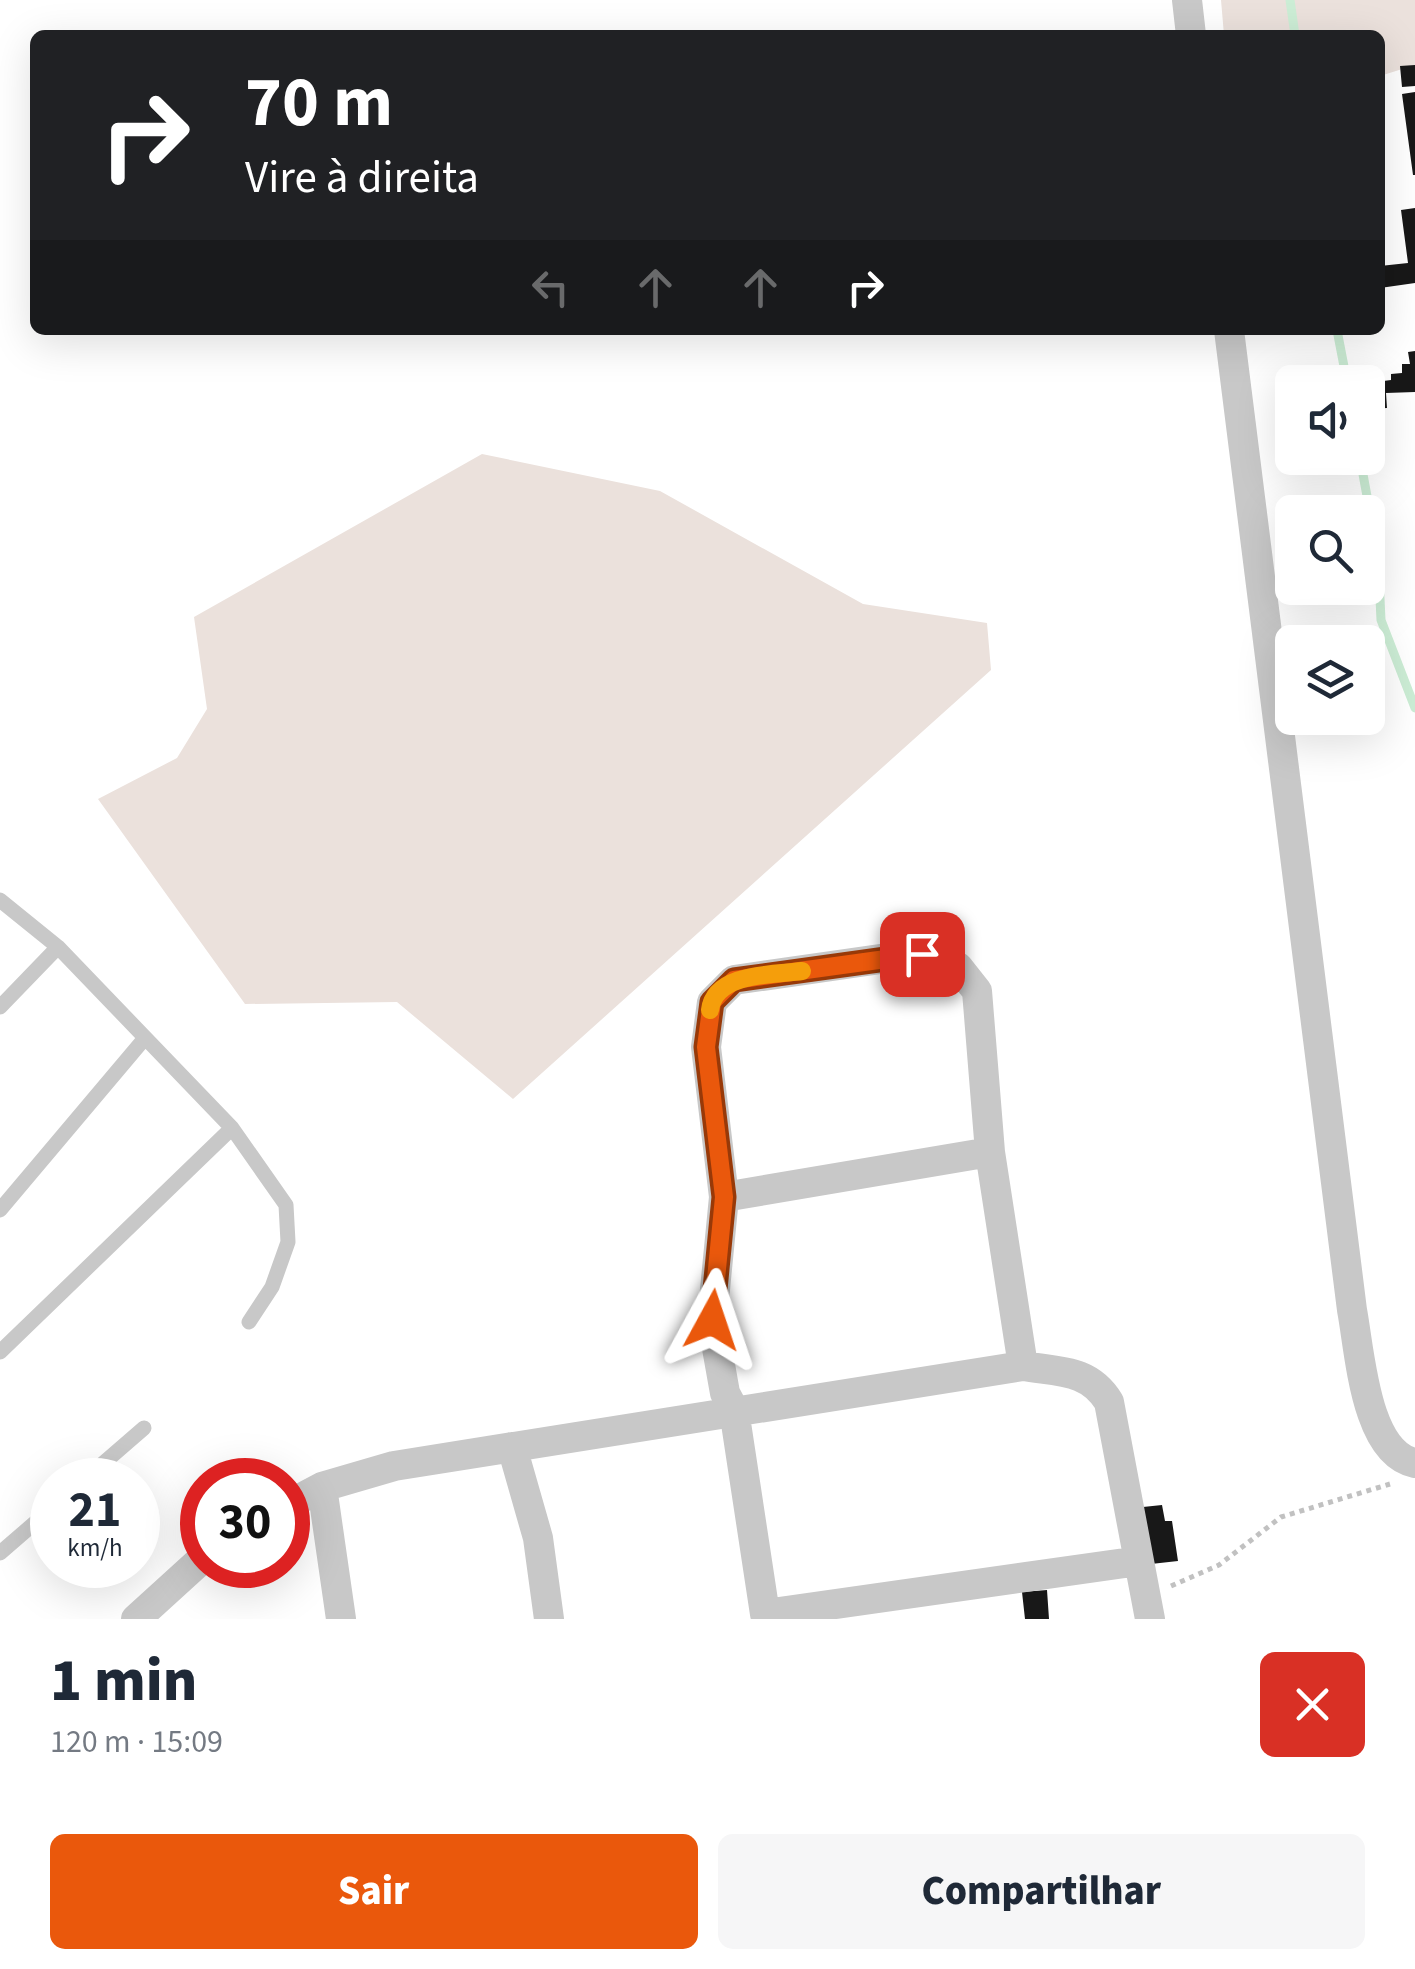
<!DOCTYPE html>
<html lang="pt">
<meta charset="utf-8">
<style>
:root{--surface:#fff;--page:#f6f6f7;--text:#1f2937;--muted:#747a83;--accent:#ea580c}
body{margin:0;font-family:"Source Sans 3",sans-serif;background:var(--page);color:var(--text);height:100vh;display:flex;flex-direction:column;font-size:38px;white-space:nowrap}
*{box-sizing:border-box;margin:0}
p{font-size:32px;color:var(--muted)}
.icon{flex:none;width:55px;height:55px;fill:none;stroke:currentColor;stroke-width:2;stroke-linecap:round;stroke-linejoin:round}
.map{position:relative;height:1619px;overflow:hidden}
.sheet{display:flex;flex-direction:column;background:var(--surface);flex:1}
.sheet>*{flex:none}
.banner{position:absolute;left:30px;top:30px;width:1355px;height:305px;border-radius:15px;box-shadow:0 10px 40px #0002;background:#202124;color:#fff;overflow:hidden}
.tools{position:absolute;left:1275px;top:365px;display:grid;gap:20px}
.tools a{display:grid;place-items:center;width:110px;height:110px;border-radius:15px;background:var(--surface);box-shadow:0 10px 40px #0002;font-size:50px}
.speed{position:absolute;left:30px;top:1458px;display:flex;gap:20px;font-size:50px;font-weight:700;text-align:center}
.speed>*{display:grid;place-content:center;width:130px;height:130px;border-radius:50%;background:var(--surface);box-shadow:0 10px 40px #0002;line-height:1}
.speed small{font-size:25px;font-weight:400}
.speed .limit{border:15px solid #d22;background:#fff;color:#111}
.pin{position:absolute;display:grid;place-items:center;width:85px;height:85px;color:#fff;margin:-42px;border-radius:20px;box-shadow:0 5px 15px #0006}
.me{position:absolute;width:110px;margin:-55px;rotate:5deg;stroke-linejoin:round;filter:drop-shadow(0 0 8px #0008)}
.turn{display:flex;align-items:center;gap:35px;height:210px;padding:0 50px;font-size:45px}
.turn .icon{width:130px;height:130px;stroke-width:2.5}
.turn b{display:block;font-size:70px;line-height:85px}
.lanes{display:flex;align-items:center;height:95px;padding:0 50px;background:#0003;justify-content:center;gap:50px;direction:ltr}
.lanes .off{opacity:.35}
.round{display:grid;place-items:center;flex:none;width:105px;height:105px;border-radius:15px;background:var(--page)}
.summary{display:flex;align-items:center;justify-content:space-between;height:170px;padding:0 50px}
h1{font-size:60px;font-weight:800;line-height:75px}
.cta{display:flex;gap:20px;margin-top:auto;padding:20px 50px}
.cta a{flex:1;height:115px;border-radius:15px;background:var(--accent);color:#fff;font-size:40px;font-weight:800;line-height:115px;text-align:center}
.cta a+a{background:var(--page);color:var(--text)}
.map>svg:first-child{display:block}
.green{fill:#ebe1dc}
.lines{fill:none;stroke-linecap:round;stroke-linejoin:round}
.stream{stroke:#ccedd5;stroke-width:9}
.building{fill:#181818}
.path{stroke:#c1c1c1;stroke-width:5;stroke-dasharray:5 5;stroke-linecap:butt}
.service{stroke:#c8c8c8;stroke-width:15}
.minor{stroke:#c8c8c8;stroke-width:30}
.route-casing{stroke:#983908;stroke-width:25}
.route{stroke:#ea580c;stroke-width:18}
.slow{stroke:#f59e0b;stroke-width:18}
</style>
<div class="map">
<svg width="1415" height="1619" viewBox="0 0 1415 1619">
<rect width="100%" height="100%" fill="#fff"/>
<path class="green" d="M1221,0H1415V65L1380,76V35H1224Z
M482,454L660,491L863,604L987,623L991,670L513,1099L397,1002L245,1004L98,799L177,758L207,709L194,617Z"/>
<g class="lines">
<path class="stream" d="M1290,0L1295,35
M1337,330L1347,382
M1360,458L1378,556L1381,620L1415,708"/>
</g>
<path class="building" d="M1415,65V86L1402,87L1400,66Z
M1415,92V175H1413L1402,94Z
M1415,208V283L1380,288V266L1408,263L1401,210Z
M1415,351V392L1386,393L1387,408L1368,409V383L1391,380V374L1402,373V364H1410L1408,352Z
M1162,1505L1165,1521H1172L1178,1561L1151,1564L1143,1507Z
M1047,1590L1049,1619H1025L1022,1592Z"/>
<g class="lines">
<path class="path" d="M1171,1586L1219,1565L1281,1517L1390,1484"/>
<path class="service" d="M0,900L58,947L232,1128L286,1205L288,1242L272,1287L249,1322
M0,1007L58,947
M0,1210L145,1038
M0,1352L232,1128
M84,1480L144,1428
M0,1553L52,1508"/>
<path class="minor" d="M1187,0L1191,35
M1229,330L1352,1310C1360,1352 1365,1453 1415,1463
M724,1197L990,1152
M1023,1366L990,1152L977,991L958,967L922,953L734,980L712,1002L706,1047L724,1197L712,1320L725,1393L734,1410L765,1614L1139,1561L1150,1619
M512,1447L538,1538L549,1619
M322,1487L341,1619
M288,1505L322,1487L394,1466L1023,1366C1059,1372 1089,1369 1109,1402L1139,1561
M136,1619L202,1559"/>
</g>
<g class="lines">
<defs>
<path id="route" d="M712,1320L724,1197L706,1047L712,1002L734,980L922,954"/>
</defs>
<use href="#route" class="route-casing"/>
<use href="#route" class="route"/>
<path class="slow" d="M710,1010C715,972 774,975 802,971"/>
</g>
</svg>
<div class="tools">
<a><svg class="icon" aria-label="sound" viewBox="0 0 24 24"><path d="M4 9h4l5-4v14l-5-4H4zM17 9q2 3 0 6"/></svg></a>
<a><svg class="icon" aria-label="search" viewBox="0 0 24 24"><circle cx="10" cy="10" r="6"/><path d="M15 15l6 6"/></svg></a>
<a><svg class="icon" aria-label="layers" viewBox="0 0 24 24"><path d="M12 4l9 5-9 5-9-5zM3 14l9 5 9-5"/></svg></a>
</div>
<div class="speed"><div>21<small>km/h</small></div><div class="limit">30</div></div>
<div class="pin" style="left:922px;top:954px;background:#d93025"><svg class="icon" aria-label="arrive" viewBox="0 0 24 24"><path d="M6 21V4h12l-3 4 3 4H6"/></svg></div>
<svg class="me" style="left:712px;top:1320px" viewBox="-20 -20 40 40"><path d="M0-17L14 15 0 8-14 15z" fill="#ea580c" stroke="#fff" stroke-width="4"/></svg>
<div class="banner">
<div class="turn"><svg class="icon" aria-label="right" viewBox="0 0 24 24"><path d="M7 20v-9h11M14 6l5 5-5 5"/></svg><div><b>70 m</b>Vire à direita</div></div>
<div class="lanes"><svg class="icon off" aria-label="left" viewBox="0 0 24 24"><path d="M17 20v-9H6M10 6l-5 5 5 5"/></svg><svg class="icon off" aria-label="ahead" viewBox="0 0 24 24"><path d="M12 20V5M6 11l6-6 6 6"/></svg><svg class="icon off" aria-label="ahead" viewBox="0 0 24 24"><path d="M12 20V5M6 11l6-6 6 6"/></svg><svg class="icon" aria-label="right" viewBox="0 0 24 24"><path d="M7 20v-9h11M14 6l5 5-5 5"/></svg></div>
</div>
</div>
<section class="sheet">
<div class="summary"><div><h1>1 min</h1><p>120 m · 15:09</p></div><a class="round" style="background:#d93025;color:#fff"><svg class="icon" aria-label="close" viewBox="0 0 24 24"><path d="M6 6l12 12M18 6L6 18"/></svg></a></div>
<div class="cta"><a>Sair</a><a>Compartilhar</a></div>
</section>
